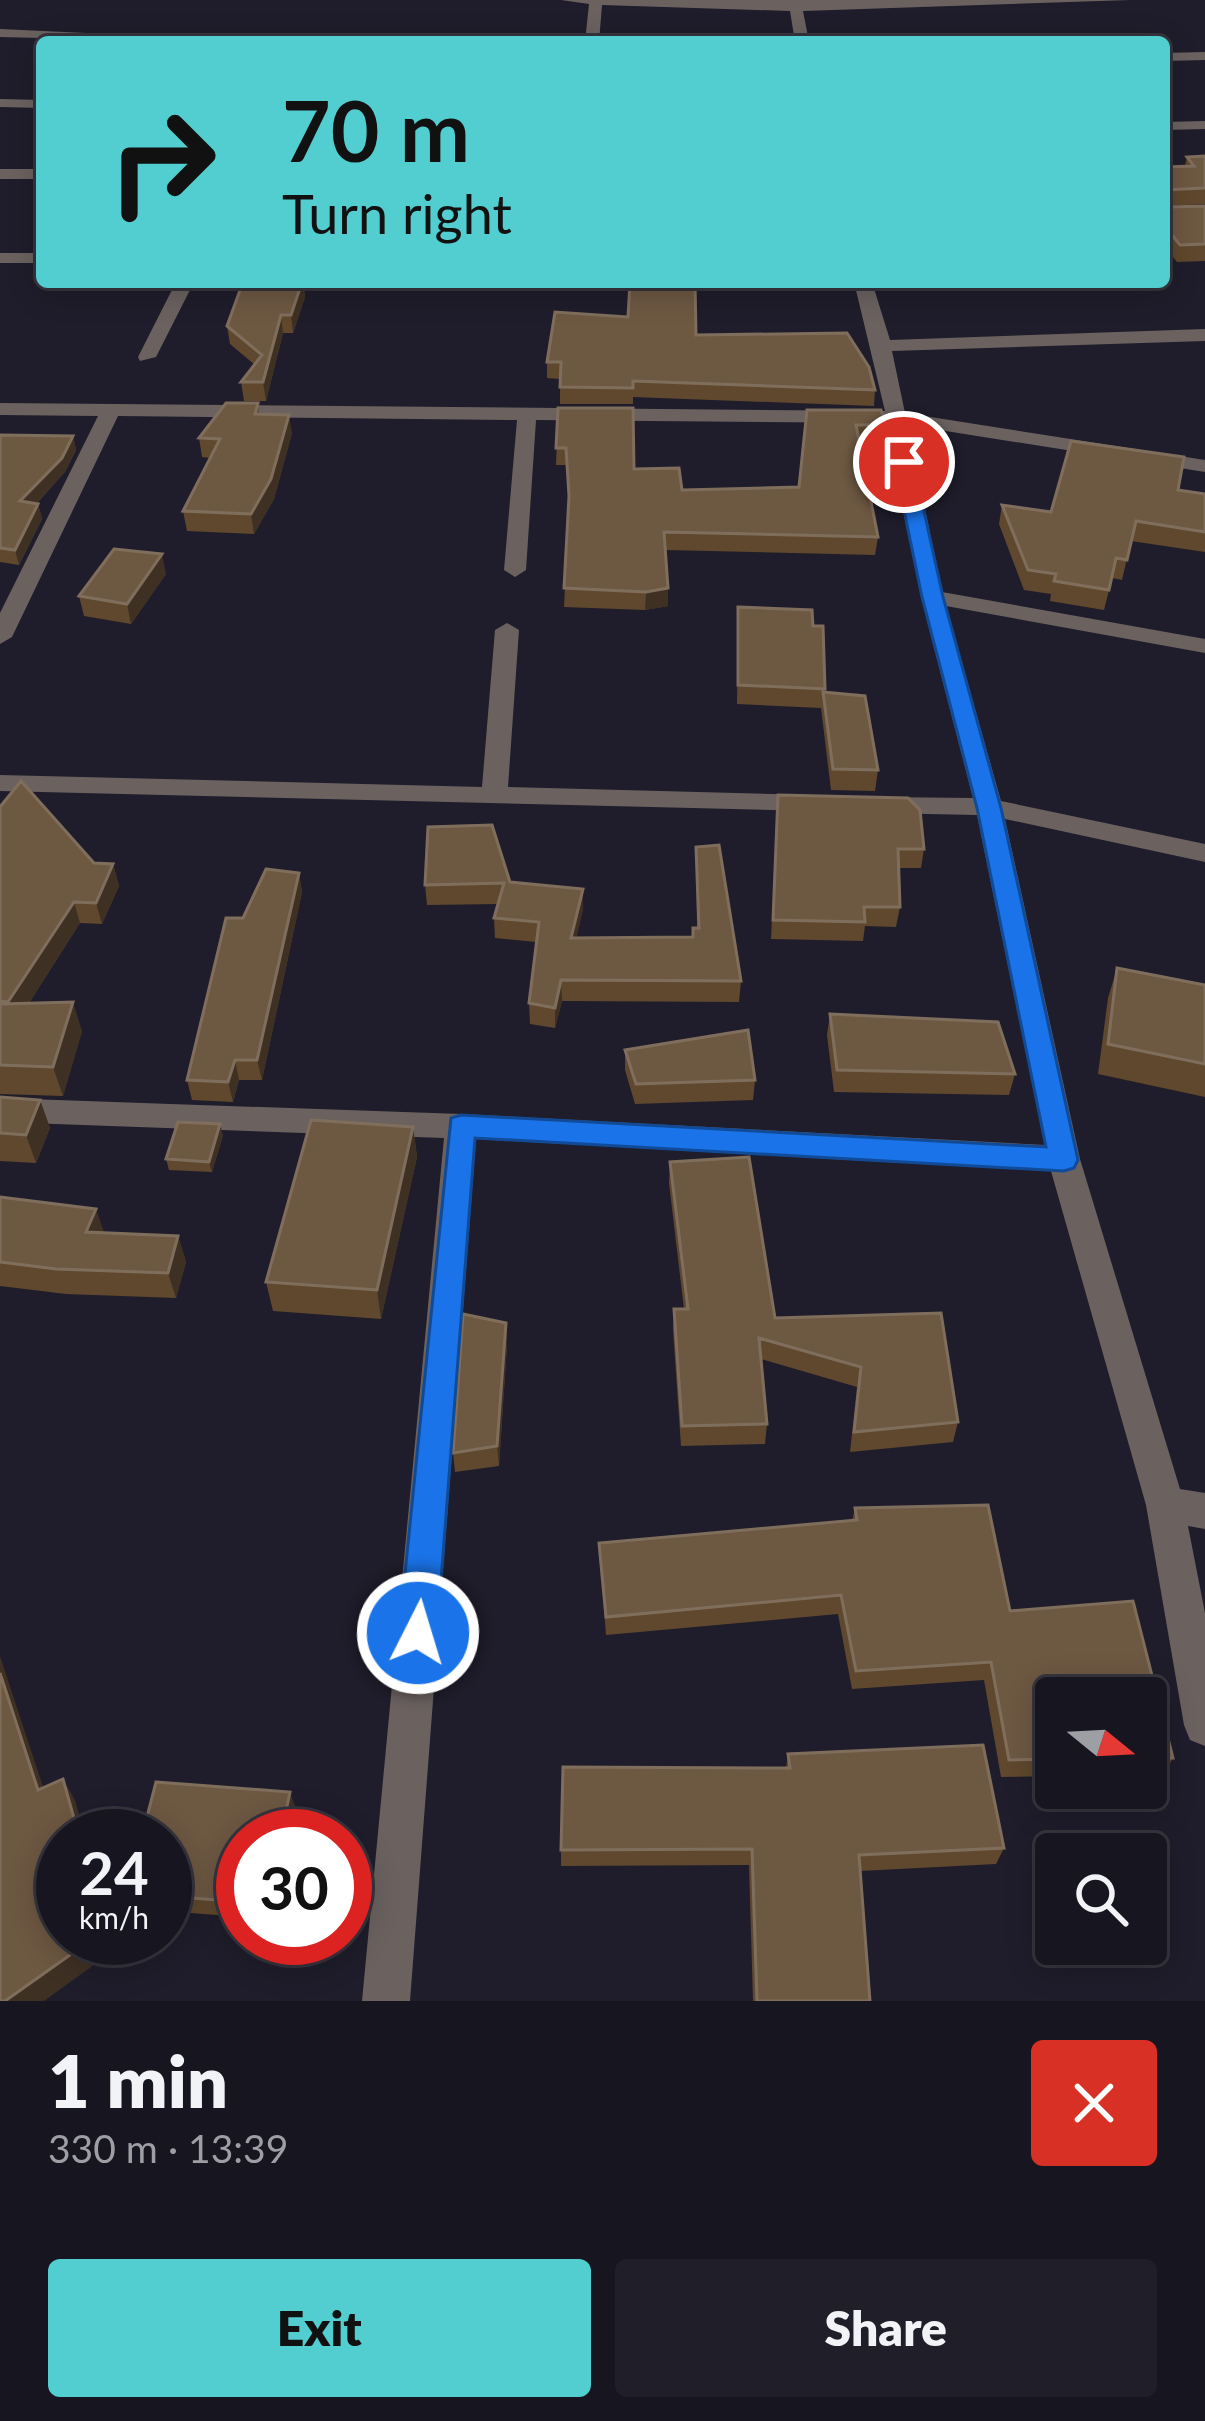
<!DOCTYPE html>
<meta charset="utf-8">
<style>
:root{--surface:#171620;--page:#201f29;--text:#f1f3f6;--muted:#9e9fa5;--line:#36353e;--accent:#52cdd0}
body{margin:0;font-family:Lato,sans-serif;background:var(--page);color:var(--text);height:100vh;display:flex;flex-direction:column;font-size:45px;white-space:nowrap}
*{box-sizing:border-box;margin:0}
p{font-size:39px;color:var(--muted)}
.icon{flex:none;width:66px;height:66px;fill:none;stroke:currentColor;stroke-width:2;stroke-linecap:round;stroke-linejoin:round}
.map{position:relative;height:2001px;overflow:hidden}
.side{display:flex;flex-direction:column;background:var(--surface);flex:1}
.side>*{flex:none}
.hud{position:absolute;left:36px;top:36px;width:1134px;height:252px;border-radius:12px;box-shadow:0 6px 30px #0003,0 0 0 3px var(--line);background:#52cdd0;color:#111;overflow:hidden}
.needle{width:78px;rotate:108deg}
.tools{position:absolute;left:1035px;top:1677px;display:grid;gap:24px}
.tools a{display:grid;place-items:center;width:132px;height:132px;border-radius:12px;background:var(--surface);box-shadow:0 6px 30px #0003,0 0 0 3px var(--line);font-size:60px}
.speed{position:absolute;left:36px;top:1809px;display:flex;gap:24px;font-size:60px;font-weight:700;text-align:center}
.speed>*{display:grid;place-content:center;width:156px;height:156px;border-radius:50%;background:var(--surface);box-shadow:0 6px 30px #0003,0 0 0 3px var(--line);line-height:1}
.speed small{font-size:30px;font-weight:400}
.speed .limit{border:18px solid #d22;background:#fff;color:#111}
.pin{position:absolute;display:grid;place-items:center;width:102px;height:102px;color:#fff;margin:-51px;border:6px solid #fff;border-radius:50%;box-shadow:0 3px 12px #0007}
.me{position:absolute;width:132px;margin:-66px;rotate:5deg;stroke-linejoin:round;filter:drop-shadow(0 0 9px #0008)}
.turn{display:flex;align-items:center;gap:42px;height:252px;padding:0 48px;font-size:54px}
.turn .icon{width:156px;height:156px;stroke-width:2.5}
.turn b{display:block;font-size:84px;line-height:102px}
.round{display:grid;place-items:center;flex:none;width:126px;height:126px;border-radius:12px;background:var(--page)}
.overview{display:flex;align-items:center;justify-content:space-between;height:204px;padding:0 48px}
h1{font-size:72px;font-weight:800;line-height:90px}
.button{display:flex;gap:24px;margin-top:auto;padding:24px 48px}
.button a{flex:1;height:138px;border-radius:12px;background:var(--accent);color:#111;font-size:48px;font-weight:800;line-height:138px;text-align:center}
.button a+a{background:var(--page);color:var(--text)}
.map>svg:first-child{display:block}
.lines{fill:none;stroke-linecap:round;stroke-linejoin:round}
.street{fill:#6b6260;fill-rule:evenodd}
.wall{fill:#5f482d}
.shaded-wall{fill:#3f3024}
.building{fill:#6d5842;stroke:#806e5d;stroke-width:3}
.route{fill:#1a73e8;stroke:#114b97;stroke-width:3}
</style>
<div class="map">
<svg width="1205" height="2001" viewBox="0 0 1205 2001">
<rect width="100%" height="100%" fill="#1f1d2b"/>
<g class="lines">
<path class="street" d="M561,0H1130L803,11L809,42H795L790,11L602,5L599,42H585L589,4Z
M0,29L194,38L201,42L0,37Z
M1205,52V60L1164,61V53Z
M0,99L42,100V108L0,107Z
M1205,121V129L1164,130V122Z
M0,169H42V179H0Z
M0,253H42V263H0Z
M176,282H194L156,357L140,361L138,357Z
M854,282H872L890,340L1205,329V341L892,351L905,413L1205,460V472L908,425L942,592L1205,639V653L946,606L1001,801L1205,844V862L1005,819L1080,1159L1180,1489L1205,1493V1529L1188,1526L1205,1613V1746L1190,1740L1184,1725L1146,1505L1051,1171L476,1139L410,2001H362L444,1138L0,1122V1098L461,1114L1045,1145L977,815L880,813L867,805L880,797L973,798L921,597L887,423L536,420L526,570L515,577L504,570L517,420L118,416L12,637L0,644V613L98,416L0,415V403L885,411Z
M507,623L519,630L508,787L814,795L827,803L814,811L0,791V775L482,787L495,630Z"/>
</g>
<path class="wall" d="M1205,156V204L1166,206L1168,207L1205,206V261L1177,262L1164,246V167L1185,166L1187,157Z
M243,282H303L305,297L293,333H283L266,401H244L241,382L255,365L230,344L227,326Z
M630,282H779L695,285L696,335L875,390L874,406L633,397V404H560V379L547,378V362L628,317Z
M258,403L259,414L292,433L274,499L254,534L187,531L183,511L211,458L202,457L199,438Z
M558,408L634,469L682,490L799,487L807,410L886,425L884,442L859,443L878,537L875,555L665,550L668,606L645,610L564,607L569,503L566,465H556Z
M0,435L73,436L76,450L65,472L36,504H38L42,519L19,565L0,562Z
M1178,490L1205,494V552L1131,541L1122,580L1112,578L1104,610L1050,601L1051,594L1024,590L999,524L1002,505L1051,512Z
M166,574L131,624L84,616L79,596Z
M738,607L813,626H823L824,692L878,770L875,791L831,790L821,708L737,704Z
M778,795L924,849L921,868H899L900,907L896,927L865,926L863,941L771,939Z
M0,807L94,863L113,864L119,886L102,924L80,923L29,1003L82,1031L63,1096L0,1094Z
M696,847L741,981L739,1002L562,1001L555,1028L530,1024L529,1003L536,942L495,938L494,918L498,904L427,905L425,885L510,882L583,889V909L576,938L693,937L697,928Z
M299,873L302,892L262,1080H239L233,1102L192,1100L187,1080L243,918Z
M1117,968L1205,985V1097L1098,1074L1108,998Z
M830,1014L1015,1074L1009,1095L834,1092L827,1035Z
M625,1050L755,1080L753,1100L635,1104L625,1070Z
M0,1097L40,1100L50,1128L36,1163L0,1161Z
M413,1127L417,1157L381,1319L273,1311L266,1282Z
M223,1135L212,1172L169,1170L166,1159Z
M670,1162L775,1318L958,1422L953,1442L850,1452L857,1387L761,1359L767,1424L765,1444L681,1446L673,1330L674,1309H684L669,1183Z
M0,1197L104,1232L178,1236L186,1262L176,1298L66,1294L0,1286Z
M507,1344L499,1466L455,1472L453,1453Z
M988,1505L1010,1611L1133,1601L1173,1758L1163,1775H1146V1698H1056V1776L1001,1777L984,1680L852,1689L838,1614L606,1635L599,1543L852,1521L855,1508Z
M788,1754L1004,1848L996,1864L860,1871L870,2001H753L749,1865L561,1866V1850L786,1768Z
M296,1809L290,1836H243V1917L165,1911V1836Z"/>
<path class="shaded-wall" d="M302,282L305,297L293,333L291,315Z
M281,315L283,333L266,401L263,382Z
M289,415L292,433L274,499L254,534L251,514Z
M73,436L76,450L65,472L24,516L20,501Z
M38,504L42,519L19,565L15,550Z
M162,554L166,574L131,624L127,604Z
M668,588V606L645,610L646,592Z
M113,864L119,886L102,924L96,903Z
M299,873L302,892L262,1080L257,1060Z
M583,889V909L572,958L571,938Z
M74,902L80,923L16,1023L8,1002Z
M561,980L562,1001L555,1028V1008Z
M73,1002L82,1031L63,1096L53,1067Z
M235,1060L239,1080L233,1102L228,1082Z
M40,1100L50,1128L36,1163L26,1135Z
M220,1124L223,1135L212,1172L209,1162Z
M413,1127L417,1157L381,1319L377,1290Z
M96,1209L105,1235L86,1232Z
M178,1236L186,1262L176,1298L168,1273Z
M506,1323L507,1344L499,1466L497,1446Z
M0,1656L51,1811L38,1790L0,1673Z
M63,1779L75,1800L85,1836H79Z
M290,1792L296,1809L290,1836H281Z
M94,1938H113L116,1949L44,2001H5Z"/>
<path class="building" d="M1205,156V188L1164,190V194V167L1194,166L1187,157Z
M1164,203L1168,207L1205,206V244L1180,245L1164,225Z
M243,282H302L291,315H281L263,382H241L262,355L227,326Z
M630,282H695L696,335L847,333L869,367L875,390L633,381V388L560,387L561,362H547L555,312L628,317Z
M226,403H258L255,414L289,415L271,479L251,514L183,511L220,439L199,438Z
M558,408H633L634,469L679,468L682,490L799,487L807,410H881L886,425H856L878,537L664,532L668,588L646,592L564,588L569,496L566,448H556Z
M0,435L73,436L62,458L20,501L38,504L15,550L0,548Z
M1071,441L1184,457L1178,490L1205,494V532L1136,521L1127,560L1116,558L1109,590L1054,581L1056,574L1028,570L1002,505L1051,512Z
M114,549L162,554L127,604L79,596Z
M738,607L812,610L813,626H823L825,689L738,685Z
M823,692L865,696L878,770L833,769Z
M21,781L94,863L113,864L96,903L74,902L8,1002L0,1001V807Z
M778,795L908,798L920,810L924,849H898L900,907H864L865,922L773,920Z
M492,825L510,882L583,889L571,938L693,937V928H699L696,847L719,845L741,981L561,980L555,1008L529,1003L539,922L494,918L504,883L425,885L428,827Z
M266,869L299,873L257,1060H235L228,1082L187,1080L226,918H243Z
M1117,968L1205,985V1064L1108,1044Z
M73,1002L53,1067L0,1065V1004Z
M830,1014L998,1022L1015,1074L837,1070Z
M748,1030L755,1080L636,1084L625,1050Z
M0,1097L40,1100L26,1135L0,1133Z
M311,1120L413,1127L377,1290L266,1282Z
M178,1122L220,1124L209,1162L166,1159Z
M749,1157L775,1318L941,1313L958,1422L854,1432L861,1367L759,1338L767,1424L682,1426L674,1309H688L670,1162Z
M0,1197L96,1209L86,1232L178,1236L168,1273L56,1269L0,1262Z
M463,1314L506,1323L497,1446L453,1453Z
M988,1505L1010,1611L1133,1601L1173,1758H1146V1698H1056V1759L1009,1760L991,1662L856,1671L841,1595L606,1617L599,1543L857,1520L855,1508Z
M0,1673L38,1790L63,1779L79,1836H63V1938H94L5,2001H0Z
M983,1745L1004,1848L859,1855L870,2001H757L752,1849L561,1850L563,1767L790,1768L788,1754Z
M156,1782L290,1792L281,1836H243V1902L165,1896V1836H142Z"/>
<path class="route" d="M904,456L913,462L943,597L1001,808L1078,1160L1074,1168L1064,1171L475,1138L437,1633L431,1645L418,1651L405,1645L399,1633L451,1118L461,1115L1046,1147L977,808L922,597L894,462Z"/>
</svg>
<div class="tools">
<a><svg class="needle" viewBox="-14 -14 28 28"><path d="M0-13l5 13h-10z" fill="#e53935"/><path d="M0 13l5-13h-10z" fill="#9e9fa5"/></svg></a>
<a><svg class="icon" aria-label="search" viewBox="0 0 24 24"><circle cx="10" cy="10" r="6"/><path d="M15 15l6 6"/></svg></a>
</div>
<div class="speed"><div>24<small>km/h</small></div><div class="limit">30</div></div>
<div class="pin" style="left:904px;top:462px;background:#d93025"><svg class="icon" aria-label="arrive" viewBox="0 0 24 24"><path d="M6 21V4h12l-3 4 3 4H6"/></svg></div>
<svg class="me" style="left:418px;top:1633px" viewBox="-20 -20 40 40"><circle r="17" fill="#1a73e8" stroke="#fff" stroke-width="3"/><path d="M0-11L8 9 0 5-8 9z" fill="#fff"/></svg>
<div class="hud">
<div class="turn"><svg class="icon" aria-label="right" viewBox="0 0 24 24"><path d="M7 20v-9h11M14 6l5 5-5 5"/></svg><div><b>70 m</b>Turn right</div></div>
</div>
</div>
<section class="side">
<div class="overview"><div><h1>1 min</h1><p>330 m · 13:39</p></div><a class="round" style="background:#d93025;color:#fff"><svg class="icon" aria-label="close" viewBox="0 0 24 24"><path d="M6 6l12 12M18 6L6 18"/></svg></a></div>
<div class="button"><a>Exit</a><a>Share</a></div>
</section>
